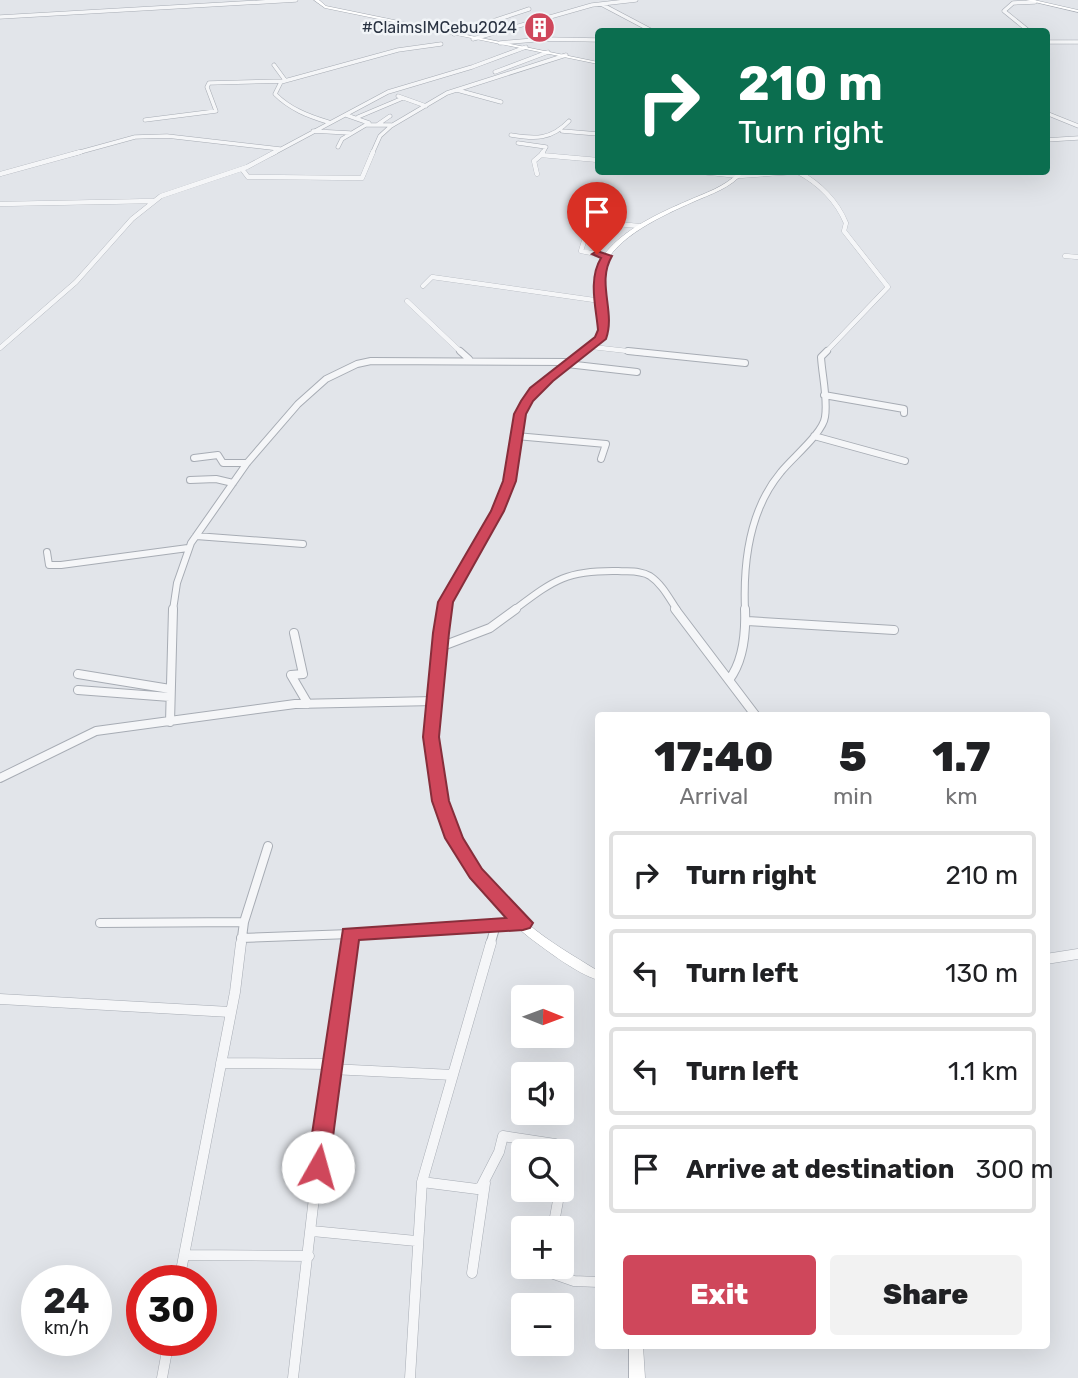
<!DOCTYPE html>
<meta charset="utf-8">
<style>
:root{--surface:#fff;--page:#f2f2f2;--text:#202124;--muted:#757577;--line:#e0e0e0;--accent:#cf475b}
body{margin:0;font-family:Rubik,sans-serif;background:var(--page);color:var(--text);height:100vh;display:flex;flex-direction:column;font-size:26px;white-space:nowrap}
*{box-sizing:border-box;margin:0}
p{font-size:23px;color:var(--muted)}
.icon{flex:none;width:38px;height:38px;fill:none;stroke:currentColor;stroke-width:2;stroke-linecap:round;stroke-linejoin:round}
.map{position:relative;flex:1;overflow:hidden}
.sheet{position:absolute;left:595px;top:712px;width:455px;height:637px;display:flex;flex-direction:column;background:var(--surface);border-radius:7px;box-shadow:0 7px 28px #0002}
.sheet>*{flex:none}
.hud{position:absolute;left:595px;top:28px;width:455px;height:147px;border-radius:7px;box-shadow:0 7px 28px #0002;background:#0b6e4f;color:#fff;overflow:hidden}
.needle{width:46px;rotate:91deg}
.tools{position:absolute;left:511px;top:985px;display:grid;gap:14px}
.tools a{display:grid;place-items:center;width:63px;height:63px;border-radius:7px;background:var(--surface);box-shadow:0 7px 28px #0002;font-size:35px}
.speed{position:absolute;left:21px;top:1265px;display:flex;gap:14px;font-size:35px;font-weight:700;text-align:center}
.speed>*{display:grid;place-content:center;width:91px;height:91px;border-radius:50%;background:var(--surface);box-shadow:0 7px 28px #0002;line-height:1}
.speed small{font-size:18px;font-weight:400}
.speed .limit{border:10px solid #d22;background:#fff;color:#111}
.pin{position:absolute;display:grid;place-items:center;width:60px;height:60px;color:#fff;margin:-72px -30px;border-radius:50% 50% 50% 0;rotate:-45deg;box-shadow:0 0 7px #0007}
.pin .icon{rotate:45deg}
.me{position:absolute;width:77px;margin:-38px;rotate:7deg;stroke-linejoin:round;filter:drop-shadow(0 0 5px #0008)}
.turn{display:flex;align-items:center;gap:24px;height:147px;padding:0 28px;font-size:32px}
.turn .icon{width:91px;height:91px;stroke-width:2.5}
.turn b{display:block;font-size:49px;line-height:60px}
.eta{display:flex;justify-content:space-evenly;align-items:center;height:119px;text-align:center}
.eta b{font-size:42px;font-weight:800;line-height:49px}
.action{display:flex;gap:14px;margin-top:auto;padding:14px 28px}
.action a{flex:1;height:80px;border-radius:7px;background:var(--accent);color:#fff;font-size:28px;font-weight:800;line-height:80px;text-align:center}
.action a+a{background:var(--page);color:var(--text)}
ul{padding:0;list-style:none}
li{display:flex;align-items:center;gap:21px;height:88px;margin:0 14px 10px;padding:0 14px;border:4px solid var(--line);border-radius:7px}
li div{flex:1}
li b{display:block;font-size:26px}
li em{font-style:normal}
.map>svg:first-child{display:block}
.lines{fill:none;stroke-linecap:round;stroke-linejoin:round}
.street-far4-casing{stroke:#a7acb4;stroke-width:4.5}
.street-far3-casing{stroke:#a7acb4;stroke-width:5}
.street-far2-casing{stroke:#a7acb4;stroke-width:8}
.street-far1-casing{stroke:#a7acb4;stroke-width:10}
.street-casing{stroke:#a7acb4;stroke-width:11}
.secondary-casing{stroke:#a7acb4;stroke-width:1}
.street-far4{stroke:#f5f6f8;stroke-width:3.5}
.street-far3{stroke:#f5f6f8;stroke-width:4.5}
.street-far2{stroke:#f5f6f8;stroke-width:6}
.street-far1{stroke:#f5f6f8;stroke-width:8}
.street{stroke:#f5f6f8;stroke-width:10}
.secondary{fill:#fff;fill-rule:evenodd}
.route{fill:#cf475b;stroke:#872e3b;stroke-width:2}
.labels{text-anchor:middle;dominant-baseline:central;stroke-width:5;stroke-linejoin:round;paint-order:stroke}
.far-poi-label{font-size:16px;fill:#2a3342;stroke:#f1f4f7;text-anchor:end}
</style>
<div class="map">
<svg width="1078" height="1378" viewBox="0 0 1078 1378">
<rect width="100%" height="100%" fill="#e2e5ea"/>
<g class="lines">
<defs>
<path id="street-far4" d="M601,4L654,32
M0,17L296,0
M1030,32L1004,11L1013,3L1035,2
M454,34L529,9
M473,39L592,5L636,0
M1046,42H1078
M500,43L546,39L598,40
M274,65L285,80
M495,72L548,52
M457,90L501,102
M398,96L426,106
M1046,113L1078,126
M358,117L403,98
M145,120L216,111L207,87L209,83L283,81
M328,122C308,116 290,109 275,94L281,82L398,50L441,44
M367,125H391
M377,125L390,116
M313,131L350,133
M562,131L598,134
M511,135C535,139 551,140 569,121
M1046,140L1078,138
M518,143L546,147L542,154
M338,147L342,139L369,123L346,115
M73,154L135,137L167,136L280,149
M272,154L388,92L472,67L526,47
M372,154L380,136L391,126L447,93L566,55"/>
<path id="street-far3" d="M541,155L543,152
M242,169L248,177L362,178L373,152
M701,172L739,176L794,172
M798,172C819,183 837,201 846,223L844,231L888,287L825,353
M0,174L80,152
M537,174L534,161L541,155L598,160
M0,204L154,201
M591,230L596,222L639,226
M584,241L581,251L607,256
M1065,256L1078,257
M423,286L432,277L601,301
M407,301L462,353
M592,347L645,353
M0,348L76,282L132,219L161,196L247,167L275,152"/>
<path id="street-far2" d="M460,351L469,359
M628,351L745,363
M567,364L637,372
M824,395L904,409V413
M516,436L606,444L601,459
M814,436L905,461
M194,458L218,455L223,463H247
M190,480L216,479L233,483
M196,536L303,544
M47,552L49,565H61L188,548
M173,610L177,583L191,543L247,463L298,404L326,379L357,364L371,361L569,362
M514,610C554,580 566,570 618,571C629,572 640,570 650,576C662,584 669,598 677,610
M745,610C743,562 749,510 781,472C792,458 823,433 825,417C828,399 822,375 821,357L827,351"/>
<path id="street-far1" d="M675,609L756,716
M747,621L894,630
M294,633L303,674L291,675L308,704
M440,647L490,628L516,609
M78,674L170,689
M729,680C744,660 746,633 745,609
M78,690L170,697
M170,722L173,609
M0,778L96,731L295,704L434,701
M100,923L244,922
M350,934L523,924
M241,938L350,934L348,945
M241,945L244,922L268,846
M490,945L496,925"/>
<path id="street" d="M1046,959L1078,954
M0,999L230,1012
M221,1063L331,1064
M331,1069L453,1075
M562,1152L565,1163L562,1182
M422,1182L477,1189L481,1187L499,1152L503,1136L555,1144L562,1152
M553,1228L560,1190
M312,1231L416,1241
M185,1255L309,1256
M547,1267L548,1272L574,1281L598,1282
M472,1273L485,1183
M179,1281L235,992L241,943
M162,1378L169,1340
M293,1378L320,1146L349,943
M410,1378L422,1182L491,943"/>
<path id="secondary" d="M314,0H319L326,6L598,62V64L325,8Z
M1026,0H1034L1078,10V12Z
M739,172H744C731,188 711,194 693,202C664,215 614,237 603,269C596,291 609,316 604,339C585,359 556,370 537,392C513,421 519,464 506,499C492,541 456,573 446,618C444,635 443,653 441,671C440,692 435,714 436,735C438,808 473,875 527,923C549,942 574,956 598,971V980C576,973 549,952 530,938C469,890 428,813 426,735C426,715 429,696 431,676C434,657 434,637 437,618C448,573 483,541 498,499C511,463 507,422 530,391C547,369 576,357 598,338C602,316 591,295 596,273C603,238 657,214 687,201C705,193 725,187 739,172Z
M629,1346H643L645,1378H629Z"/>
</defs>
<use href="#street-far4" class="street-far4-casing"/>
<use href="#street-far3" class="street-far3-casing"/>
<use href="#street-far2" class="street-far2-casing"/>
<use href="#street-far1" class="street-far1-casing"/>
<use href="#street" class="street-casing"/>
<use href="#secondary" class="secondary-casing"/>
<use href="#street-far4" class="street-far4"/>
<use href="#street-far3" class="street-far3"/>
<use href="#street-far2" class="street-far2"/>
<use href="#street-far1" class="street-far1"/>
<use href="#street" class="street"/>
<use href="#secondary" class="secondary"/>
</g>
<path class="route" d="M597,251L612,256C596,283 616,311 606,339L553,381L533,401L526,414L516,481L504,511L453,602L449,633L439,737L449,801L463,838L482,869L533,923L530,928L523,930L359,940L329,1167L326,1174L318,1177L310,1174L307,1167L343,929L506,918L470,878L445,838L432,801L423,737L433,633L438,602L491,511L503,481L514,414L521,401L530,388L595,337L598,330C596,307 588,279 601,258L592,254Z"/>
<defs>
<symbol id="building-disc" viewBox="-11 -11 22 22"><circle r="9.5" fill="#cf475b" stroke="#f1f4f7"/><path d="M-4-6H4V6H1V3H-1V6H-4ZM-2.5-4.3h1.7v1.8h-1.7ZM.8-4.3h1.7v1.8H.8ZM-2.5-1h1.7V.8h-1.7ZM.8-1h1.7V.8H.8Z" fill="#fff"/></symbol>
</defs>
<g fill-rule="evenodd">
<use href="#building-disc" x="522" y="10" width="35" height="35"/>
</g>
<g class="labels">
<g class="far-poi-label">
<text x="517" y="27">#ClaimsIMCebu2024</text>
</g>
</g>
</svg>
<div class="tools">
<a><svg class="needle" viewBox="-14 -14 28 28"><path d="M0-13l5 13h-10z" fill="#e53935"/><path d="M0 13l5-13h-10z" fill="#757577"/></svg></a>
<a><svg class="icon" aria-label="sound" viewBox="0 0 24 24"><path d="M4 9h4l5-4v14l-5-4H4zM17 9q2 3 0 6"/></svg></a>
<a><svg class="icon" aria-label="search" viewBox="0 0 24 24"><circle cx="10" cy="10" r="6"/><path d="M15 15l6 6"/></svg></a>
<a>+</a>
<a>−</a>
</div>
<div class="speed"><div>24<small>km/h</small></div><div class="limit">30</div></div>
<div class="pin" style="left:597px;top:254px;background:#d93025"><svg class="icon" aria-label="arrive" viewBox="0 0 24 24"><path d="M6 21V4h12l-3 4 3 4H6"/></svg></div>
<svg class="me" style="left:318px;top:1167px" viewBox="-20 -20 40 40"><circle r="19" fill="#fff"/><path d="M0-13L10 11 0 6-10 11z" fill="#cf475b"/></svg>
<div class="hud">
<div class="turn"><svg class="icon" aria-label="right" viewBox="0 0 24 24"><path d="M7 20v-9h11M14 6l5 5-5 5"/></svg><div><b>210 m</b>Turn right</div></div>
</div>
<section class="sheet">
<div class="eta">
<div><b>17:40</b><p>Arrival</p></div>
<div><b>5</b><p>min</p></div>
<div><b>1.7</b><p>km</p></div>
</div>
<ul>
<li><svg class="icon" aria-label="right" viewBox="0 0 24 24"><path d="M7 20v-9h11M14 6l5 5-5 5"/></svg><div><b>Turn right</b></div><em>210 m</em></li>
<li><svg class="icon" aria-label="left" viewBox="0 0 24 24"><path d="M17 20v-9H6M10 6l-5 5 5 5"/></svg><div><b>Turn left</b></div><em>130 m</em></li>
<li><svg class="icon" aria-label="left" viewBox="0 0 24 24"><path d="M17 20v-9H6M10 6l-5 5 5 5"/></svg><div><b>Turn left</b></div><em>1.1 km</em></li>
<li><svg class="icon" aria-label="arrive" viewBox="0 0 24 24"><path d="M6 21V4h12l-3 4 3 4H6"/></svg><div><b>Arrive at destination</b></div><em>300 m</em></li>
</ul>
<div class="action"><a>Exit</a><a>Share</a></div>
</section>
</div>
